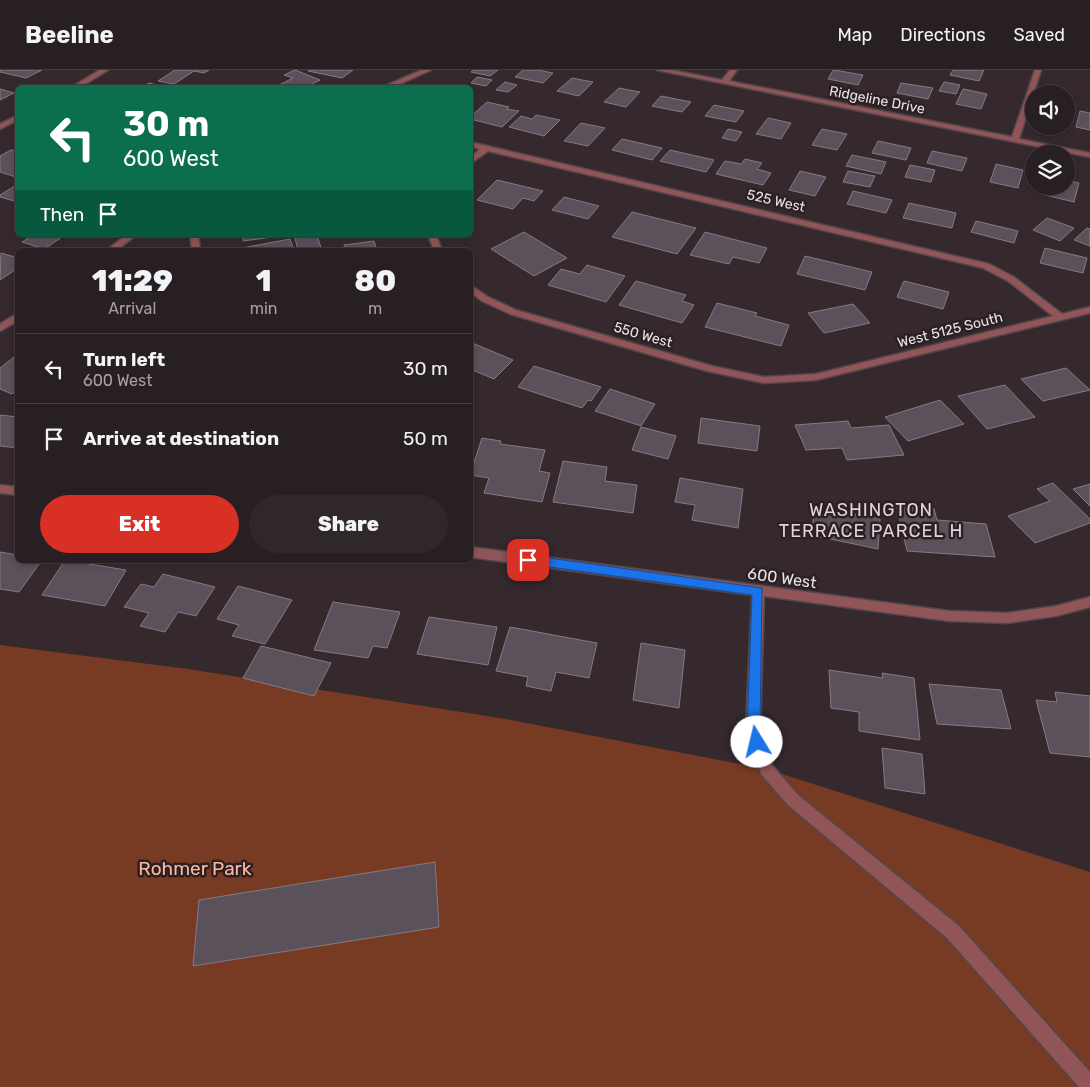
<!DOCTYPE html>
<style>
:root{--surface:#281f22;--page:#30272a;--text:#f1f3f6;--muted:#a5a2a5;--line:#443d40;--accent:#d93025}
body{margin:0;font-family:Rubik,sans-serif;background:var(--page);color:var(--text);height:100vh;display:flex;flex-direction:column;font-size:19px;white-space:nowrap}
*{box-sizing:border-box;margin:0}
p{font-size:16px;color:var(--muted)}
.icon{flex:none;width:28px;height:28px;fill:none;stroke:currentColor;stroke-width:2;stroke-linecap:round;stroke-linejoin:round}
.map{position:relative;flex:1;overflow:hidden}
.drawer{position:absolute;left:15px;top:178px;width:458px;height:315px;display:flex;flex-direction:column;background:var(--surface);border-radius:8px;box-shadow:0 2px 8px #0003,0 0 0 1px var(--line)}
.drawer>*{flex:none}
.top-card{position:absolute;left:15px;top:15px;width:458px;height:152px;border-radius:8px;box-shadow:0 2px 8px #0003,0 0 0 1px var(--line);background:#0b6e4f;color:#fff;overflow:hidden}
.controls{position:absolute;left:1025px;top:15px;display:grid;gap:10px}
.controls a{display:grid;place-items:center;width:50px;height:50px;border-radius:50%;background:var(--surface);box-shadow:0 2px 8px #0003,0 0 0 1px var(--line);font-size:25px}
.pin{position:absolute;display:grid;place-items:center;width:42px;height:42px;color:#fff;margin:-21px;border-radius:10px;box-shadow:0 2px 8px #0006}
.me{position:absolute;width:55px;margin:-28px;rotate:351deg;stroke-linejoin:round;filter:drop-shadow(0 0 4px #0008)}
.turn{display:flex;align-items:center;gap:18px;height:105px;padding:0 25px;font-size:22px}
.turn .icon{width:65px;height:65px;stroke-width:2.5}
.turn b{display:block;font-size:35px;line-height:42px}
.then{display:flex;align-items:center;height:48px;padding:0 25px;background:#0003;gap:10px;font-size:19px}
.eta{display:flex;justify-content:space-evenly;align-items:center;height:85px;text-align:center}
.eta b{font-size:30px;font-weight:800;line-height:35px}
.primary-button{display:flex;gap:10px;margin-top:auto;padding:10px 25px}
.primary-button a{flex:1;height:58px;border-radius:30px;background:var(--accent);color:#fff;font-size:20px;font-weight:800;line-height:58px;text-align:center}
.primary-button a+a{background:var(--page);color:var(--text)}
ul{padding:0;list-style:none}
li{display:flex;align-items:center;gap:15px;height:70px;padding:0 25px;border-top:1px solid var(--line)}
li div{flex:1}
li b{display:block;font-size:19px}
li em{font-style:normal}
header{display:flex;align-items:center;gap:30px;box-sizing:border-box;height:70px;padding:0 25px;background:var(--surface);border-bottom:1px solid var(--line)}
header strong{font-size:24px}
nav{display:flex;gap:28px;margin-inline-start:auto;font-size:18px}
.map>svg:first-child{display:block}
.green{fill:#773b24}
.building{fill:#5b515a;stroke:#857a84}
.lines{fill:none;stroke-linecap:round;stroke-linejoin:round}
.minor-casing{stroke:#52474b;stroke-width:3}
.minor{fill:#915558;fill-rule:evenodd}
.route{fill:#1a73e8;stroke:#114b97}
.labels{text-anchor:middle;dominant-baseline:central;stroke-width:5;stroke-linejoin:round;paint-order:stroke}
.far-street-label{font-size:14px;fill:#eae2e5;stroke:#2b2024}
.street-label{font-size:16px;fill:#eae2e5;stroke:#2b2024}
.neighbourhood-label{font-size:18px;letter-spacing:1px;fill:#e3d3d9;stroke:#2b2024}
.near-park-label{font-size:19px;fill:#feb89f;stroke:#2b2024}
</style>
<header>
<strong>Beeline</strong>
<nav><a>Map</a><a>Directions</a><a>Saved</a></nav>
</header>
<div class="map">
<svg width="1090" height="1017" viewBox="0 0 1090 1017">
<rect width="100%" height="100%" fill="#35292e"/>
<path class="green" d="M0,575L188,599L506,649L766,699L1090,802V1017H0Z"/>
<path class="building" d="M0,0H42L26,8L0,2Z
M175,0H209L204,3L194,1L174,14L158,11Z
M295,0L320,10L304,18H273L293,8L284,5Z
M309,0H353L342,8L308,1Z
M473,0H498L490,6L471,2Z
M523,0H538L553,3L543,13L515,7Z
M833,0H834L863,5L858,15L828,9Z
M953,0H984L979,11L950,5Z
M477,7L492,10L486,16L471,13Z
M572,8L593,12L579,26L557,21Z
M505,12L517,15L508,22L496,20Z
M944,12L960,15L956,24L939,21Z
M149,13L168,18H141Z
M901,13L933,18L928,29L897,23Z
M619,18L640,22L626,37L604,32Z
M0,19L14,23L0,30Z
M963,19L987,24L981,39L956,34Z
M661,26L691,32L682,42L652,36Z
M487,32L509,37L506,39L519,41L502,57L470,49V47Z
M714,35L744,41L736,52L705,46Z
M1080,41L1090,43V60L1076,57Z
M536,45L560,50L544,66L509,57L521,46L532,49Z
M768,48L791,53L781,69L756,64Z
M581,53L605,58L588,76L564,71Z
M728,59L742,62L736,71L722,68Z
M822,59L847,64L837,80L812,75Z
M622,69L662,78L652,90L612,80Z
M878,71L911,78L906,90L872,83Z
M11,80L18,81L16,107L0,102V86Z
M670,80L714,90L706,102L660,91Z
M932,81L967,88L962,101L927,93Z
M852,85L886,92L881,104L846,96Z
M745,89L762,93L757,99L771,103L763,115L716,104L725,91L741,94Z
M996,94L1023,100L1018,118L990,112Z
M910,95L935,100L931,112L905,107Z
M800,101L826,107L815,126L789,120Z
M848,101L875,106L870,117L843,112Z
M497,110L543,121L534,131L523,128L513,139L477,130Z
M1066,110L1079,113L1074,132L1045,125L1048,116H1066Z
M18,114V132L0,127V125Z
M853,121L892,130L886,143L847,134Z
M564,127L599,136L588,149L552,140Z
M909,133L956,143L952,158L903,148Z
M632,142L696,158L677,184L612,167Z
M1047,148L1074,158L1060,171L1033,160Z
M976,151L1018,161L1014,173L971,162Z
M1087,158L1090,159V176L1074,170Z
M524,162L567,188L534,206L491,179Z
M705,162L767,178L759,193L733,187L729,194L690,185Z
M33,165H65L44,179L22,172Z
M243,165H273V167L243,171Z
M317,165L321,178L298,180L295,168Z
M290,169L294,180H243L242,178Z
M374,171L377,180H345L344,175Z
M1045,178L1087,188L1083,203L1040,193Z
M1,183L18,188V198L0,210Z
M805,186L872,202L865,220L797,204Z
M587,195L625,206L606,232L548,215L561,199L580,204Z
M636,211L686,225L682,231L694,235L682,253L619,235Z
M904,211L949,222L943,239L897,227Z
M717,233L757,243L755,246L789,255L781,276L705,257Z
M853,234L870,253L824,263L808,243Z
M470,272L513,290L494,309L470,299Z
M18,284V319L12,324L0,319V298Z
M534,296L601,317L591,331L588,330L582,338L518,317Z
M1066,298L1090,320L1043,331L1021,309Z
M1005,315L1035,347L987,359L958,326Z
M610,319L655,334L641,356L595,341Z
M940,330L964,354L908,371L885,347Z
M0,345L18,347V378L0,376Z
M701,348L760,356L757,381L698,373Z
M848,351L851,358L889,355L904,385L847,390L842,378L806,380L795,355Z
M641,357L676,366L668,389L632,380Z
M482,368L501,371L500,374L545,380L539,401L550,403L542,432L484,423L489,408L470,405Z
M563,391L607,397L605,411L637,415L633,443L553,432Z
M680,408L743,419L738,458L692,450L695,435L675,432Z
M1053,413L1090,449V453L1035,473L1008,446L1050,431L1037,419Z
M1090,414V436L1073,419Z
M815,437L880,449L878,479L811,465Z
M897,437L934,439L937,450L986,454L995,487L907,481Z
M0,482L18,485V490H42L19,522L0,519Z
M65,490L126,500L105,536L42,525Z
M163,504L215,517L196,546L178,542L165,562L140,556L149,543L124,537L141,514L154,517Z
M238,516L292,530L265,574L232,566L239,555L217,549Z
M333,532L400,542L387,578L373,576L368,588L314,580Z
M429,547L497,557L488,595L417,584Z
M510,557L597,573L589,608L556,602L551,621L526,616L528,607L496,601Z
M641,573L685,580L679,638L633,630Z
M261,576L331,593L314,626L243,608Z
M829,600L883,608L882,603L914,608L920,670L859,661V642L831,638Z
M929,614L1001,620L1011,659L937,654Z
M1055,622L1090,626V687L1050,683L1036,630L1057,632Z
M882,678L922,684L925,724L885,718Z
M435,792L439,857L193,896L199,830Z"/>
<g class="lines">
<defs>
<path id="minor" d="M100,0H108L79,18H70Z
M422,0H431L391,18H380Z
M657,0H671L722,10L730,0H737L729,11L1012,67L1035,0H1041L1019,69L1090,83V87Z
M18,45V50L0,59V54Z
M470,72L989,194L1014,207L1062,244L1090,237V243L816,310L764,313L707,301L510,244L482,231L470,222V215L488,227L516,240L712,296L764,307L816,304L1053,246L1008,211L983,198L488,81L470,94V88L480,79L470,76Z
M126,165H136L117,180H107Z
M190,165H198L200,180H192Z
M428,165H436L442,180H434Z
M18,243V251L0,261V254Z
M0,415L18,417V425L0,423Z
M470,477L949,541L1008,543L1056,536L1090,527V537L1056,546L1008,553L949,551L764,526L760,659L772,695L798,725L959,856L1090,1002V1017H1079L947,868L788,735L761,704L746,659L752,525L470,487Z"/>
</defs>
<use href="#minor" class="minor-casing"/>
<use href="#minor" class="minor"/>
</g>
<path class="route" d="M528,485L762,518L760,659L764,672L762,676H753L747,659L752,525L528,494L522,490Z"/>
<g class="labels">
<g class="far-street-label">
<text transform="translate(877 30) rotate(11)">Ridgeline Drive</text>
<text transform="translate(776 131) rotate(13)">525 West</text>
<text transform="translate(950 260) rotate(-14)">West 5125 South</text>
<text transform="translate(643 265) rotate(16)">550 West</text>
</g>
<g class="street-label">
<text transform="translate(782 508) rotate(8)">600 West</text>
</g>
<g class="neighbourhood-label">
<text x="871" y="440">WASHINGTON<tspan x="871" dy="21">TERRACE PARCEL H</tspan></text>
</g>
<g class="near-park-label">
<text x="195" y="798">Rohmer Park</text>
</g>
</g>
</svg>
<div class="controls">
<a><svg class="icon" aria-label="sound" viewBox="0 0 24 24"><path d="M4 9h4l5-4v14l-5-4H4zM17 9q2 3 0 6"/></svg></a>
<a><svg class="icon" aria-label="layers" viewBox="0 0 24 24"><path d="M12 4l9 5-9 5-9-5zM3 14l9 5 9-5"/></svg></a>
</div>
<div class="pin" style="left:528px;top:490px;background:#d93025"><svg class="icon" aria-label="arrive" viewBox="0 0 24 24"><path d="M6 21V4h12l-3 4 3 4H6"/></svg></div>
<svg class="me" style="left:757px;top:672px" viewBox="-20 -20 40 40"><circle r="19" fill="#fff"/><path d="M0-13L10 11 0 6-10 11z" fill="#1a73e8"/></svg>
<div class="top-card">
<div class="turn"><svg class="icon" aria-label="left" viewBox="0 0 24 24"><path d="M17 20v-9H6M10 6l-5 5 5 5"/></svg><div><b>30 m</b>600 West</div></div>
<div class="then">Then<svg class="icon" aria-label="arrive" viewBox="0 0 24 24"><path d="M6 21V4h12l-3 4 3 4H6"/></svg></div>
</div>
<section class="drawer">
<div class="eta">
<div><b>11:29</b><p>Arrival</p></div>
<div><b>1</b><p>min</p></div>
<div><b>80</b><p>m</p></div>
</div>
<ul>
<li><svg class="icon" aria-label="left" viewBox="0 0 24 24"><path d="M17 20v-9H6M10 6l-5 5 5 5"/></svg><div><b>Turn left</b><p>600 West</p></div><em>30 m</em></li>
<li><svg class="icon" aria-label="arrive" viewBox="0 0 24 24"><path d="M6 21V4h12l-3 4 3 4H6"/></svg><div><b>Arrive at destination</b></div><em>50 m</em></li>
</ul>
<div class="primary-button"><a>Exit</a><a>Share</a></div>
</section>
</div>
